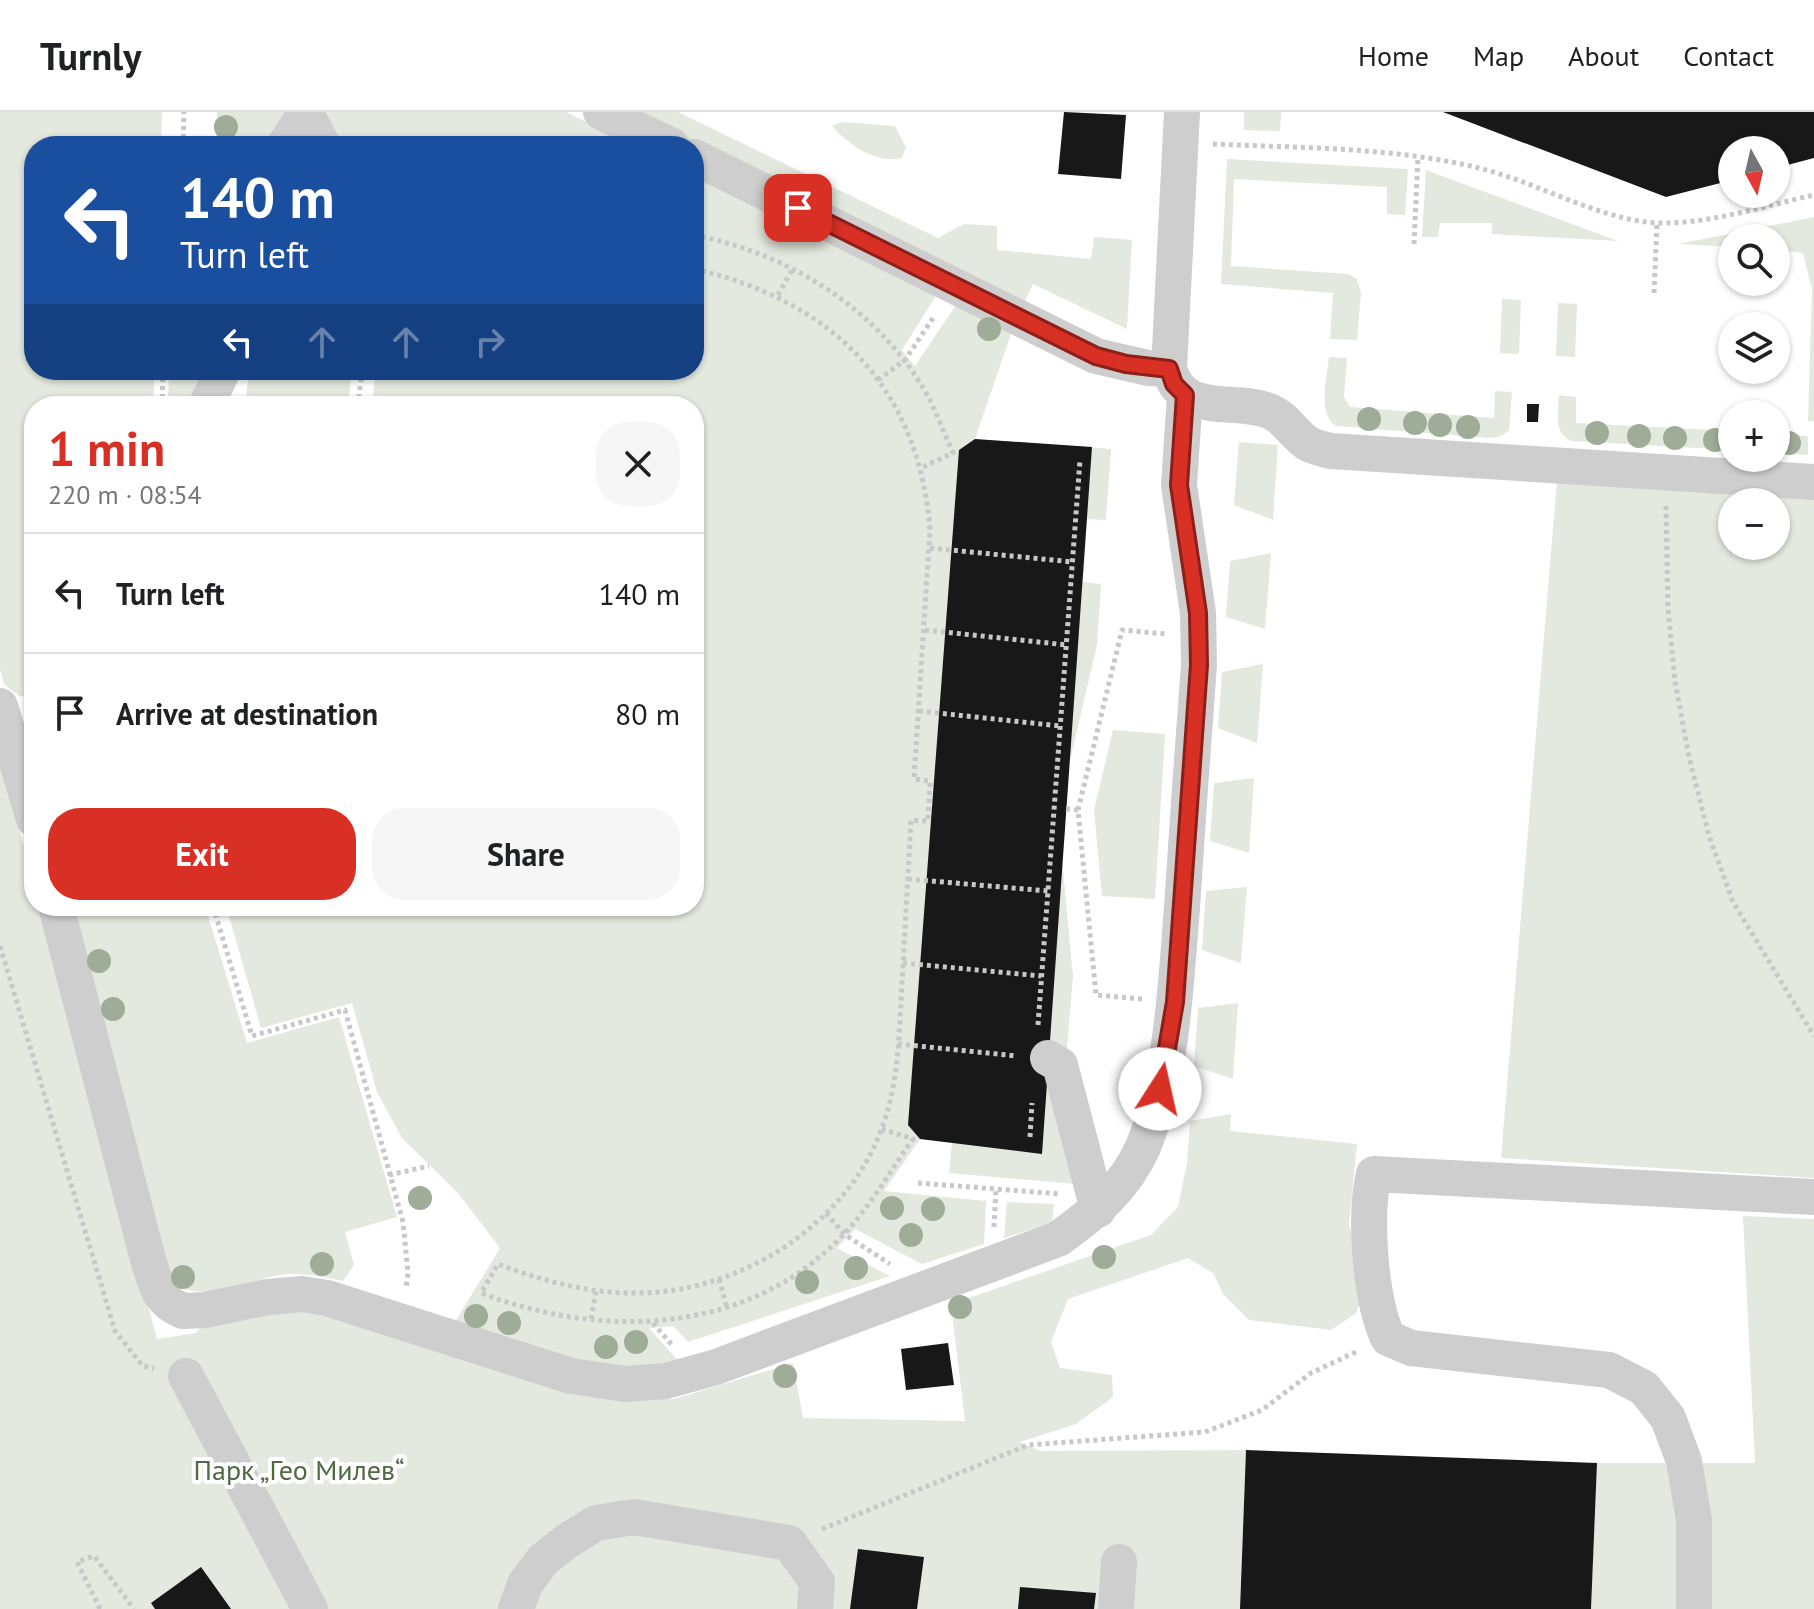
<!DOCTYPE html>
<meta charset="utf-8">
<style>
:root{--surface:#fff;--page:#f6f6f6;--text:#202124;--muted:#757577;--line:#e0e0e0;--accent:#d93025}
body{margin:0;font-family:"PT Sans",sans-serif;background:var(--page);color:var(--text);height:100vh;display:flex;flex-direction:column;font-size:30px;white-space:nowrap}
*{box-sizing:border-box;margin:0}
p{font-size:26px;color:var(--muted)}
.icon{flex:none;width:44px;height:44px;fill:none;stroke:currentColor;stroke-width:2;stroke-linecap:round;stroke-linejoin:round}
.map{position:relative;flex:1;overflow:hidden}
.details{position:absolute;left:24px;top:284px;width:680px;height:520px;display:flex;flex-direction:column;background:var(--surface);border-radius:32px;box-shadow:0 2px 6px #0004}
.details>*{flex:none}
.hud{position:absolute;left:24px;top:24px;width:680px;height:244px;border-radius:32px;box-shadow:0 2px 6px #0004;background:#1a4fa0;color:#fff;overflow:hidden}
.needle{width:52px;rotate:172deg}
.fabs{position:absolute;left:1718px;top:24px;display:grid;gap:16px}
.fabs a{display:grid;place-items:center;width:72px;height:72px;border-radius:50%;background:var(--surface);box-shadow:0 2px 6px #0004;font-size:40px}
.pin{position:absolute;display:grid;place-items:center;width:68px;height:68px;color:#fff;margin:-34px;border-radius:16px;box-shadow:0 4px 12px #0006}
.me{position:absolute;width:88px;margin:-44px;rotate:10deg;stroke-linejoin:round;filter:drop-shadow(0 0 6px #0008)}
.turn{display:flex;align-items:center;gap:28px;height:168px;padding:0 24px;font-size:36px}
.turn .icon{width:104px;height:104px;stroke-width:2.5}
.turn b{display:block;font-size:56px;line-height:68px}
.lanes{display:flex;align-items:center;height:76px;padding:0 24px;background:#0003;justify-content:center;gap:40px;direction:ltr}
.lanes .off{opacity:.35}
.round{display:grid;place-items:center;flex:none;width:84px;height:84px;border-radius:32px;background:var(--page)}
.summary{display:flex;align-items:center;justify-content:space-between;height:136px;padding:0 24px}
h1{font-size:48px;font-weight:700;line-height:60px;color:var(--accent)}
.action{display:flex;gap:16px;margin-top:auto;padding:16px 24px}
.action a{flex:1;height:92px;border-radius:32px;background:var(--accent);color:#fff;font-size:32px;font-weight:700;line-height:92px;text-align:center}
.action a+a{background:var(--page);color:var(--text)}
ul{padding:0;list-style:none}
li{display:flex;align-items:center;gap:24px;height:120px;padding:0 24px;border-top:2px solid var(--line)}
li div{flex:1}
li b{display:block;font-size:30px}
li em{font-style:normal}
header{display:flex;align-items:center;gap:48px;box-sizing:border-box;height:112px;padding:0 40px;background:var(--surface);border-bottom:2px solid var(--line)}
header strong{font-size:38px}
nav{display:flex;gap:44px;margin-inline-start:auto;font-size:28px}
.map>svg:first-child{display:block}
.green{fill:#e3e9de;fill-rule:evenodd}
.building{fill:#181818}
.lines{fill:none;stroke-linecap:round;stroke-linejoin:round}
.path{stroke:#c8c8c8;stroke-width:5;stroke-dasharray:4 4;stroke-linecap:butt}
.minor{stroke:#cecece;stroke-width:36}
.tree{fill:#9eac98}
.route-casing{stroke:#8d1f18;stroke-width:20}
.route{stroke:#d93025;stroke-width:14}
.labels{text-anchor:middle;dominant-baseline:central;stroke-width:8;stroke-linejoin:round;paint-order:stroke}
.park-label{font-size:28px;fill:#4f6943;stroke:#fff}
</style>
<header>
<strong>Turnly</strong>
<nav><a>Home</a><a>Map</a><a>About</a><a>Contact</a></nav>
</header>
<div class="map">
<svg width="1814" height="1497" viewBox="0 0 1814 1497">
<rect width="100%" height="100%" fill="#fff"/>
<path class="green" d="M0,0H162L161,34H34V258H155L153,294H34V585L19,584L4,572L0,557Z
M217,0H291L266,34H216Z
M327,0H566L607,20L611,34H336Z
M628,0H678L938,126L964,112L997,114V138L1091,147L1094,125L1132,128L1127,217L1033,172L1023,193L937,182L902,238L915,254L956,193L1012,219L975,327L1111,337L1106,408L1087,407L1083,470L1101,472L1097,533L1069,653L1062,747L1073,865L1067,936L1049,934L1075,1072L949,1061L952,1031L920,1027L884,1079L986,1089L984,1132L922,1152L855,1117L837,1136L890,1164L688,1230L673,1214L649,1216L681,1252C608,1266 523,1235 455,1210L500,1136L458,1081L402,1026L377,980L352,891L261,916L226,794H694V294H372L376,258H694V34Z
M1244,0H1281L1280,19L1244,18Z
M842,10L895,14L906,35L902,46C875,52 849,33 832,14Z
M1227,47L1408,57L1405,103L1387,102V75L1234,67L1231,154L1348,162L1357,167L1361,181L1357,228L1330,227L1333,181L1221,172Z
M1426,58L1618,129L1492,122V111H1440L1438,125H1422Z
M1814,105V309H1808L1812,177L1803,141L1776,138V126H1732V135L1678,132Z
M1502,187L1521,188L1519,242L1500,241Z
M1558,191L1577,192L1575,245L1556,244Z
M1329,245L1347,246L1344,285L1350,295L1494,306L1495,279L1512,280L1509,319L1498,325L1489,326L1336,314C1317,302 1327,265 1329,245Z
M169,258H211L193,294H168Z
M249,258H352L348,294H245Z
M1559,283L1576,285V311L1732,319V338L1571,329C1553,320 1558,300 1559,283Z
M1776,322L1808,324V343L1776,341Z
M1239,330L1278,333L1273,408L1234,393Z
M1557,368L1814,385V1066L1501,1046ZM1732,390H1776V434H1732Z
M1271,441L1265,517L1226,505L1230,449Z
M1263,552L1257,631L1218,616L1222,560Z
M1113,618L1165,622L1155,787L1102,784L1094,698Z
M0,648L34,771V794H40L157,1227L196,1221L204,1210L304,1196L587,1285L674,1287L793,1251L803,1306L965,1309L951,1192L1151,1123L1178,1095L1187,1051L1190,1009L1231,1002L1230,1019L1357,1032L1349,1112L1365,1176L1356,1201L1331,1218L1249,1208L1223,1182L1213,1161L1188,1146L1068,1187L1051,1230L1060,1256L1112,1263L1113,1285L1076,1312L1020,1330L1040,1339L1246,1338L1240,1497H0Z
M1254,666L1249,741L1210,729L1214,671Z
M1247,775L1241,851L1202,838L1206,779Z
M73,794H205L247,931L339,905L397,1105L345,1120L354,1153L343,1169C322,1165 301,1160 280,1163C243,1169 196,1198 168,1163Z
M1238,891L1233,967L1194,954L1198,896Z
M1007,1090L1054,1092L1052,1111L1004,1126Z
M1743,1104L1814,1107V1497H1591L1597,1351H1755Z"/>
<path class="building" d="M1064,0L1126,3L1121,67L1058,62Z
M1443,0H1814V46L1776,56V38H1732V68L1666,85Z
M1527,292H1539L1538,310H1527Z
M975,327L1092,335L1042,1042L920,1027L908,1013L959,338Z
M948,1231L954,1273L906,1278L901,1237Z
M1246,1338L1597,1351L1591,1497H1240Z
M858,1437L924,1445L917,1497H850Z
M201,1455L231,1497H155L151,1491Z
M1020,1475L1096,1481L1094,1497H1018Z"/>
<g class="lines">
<path class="path" d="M1213,32C1301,36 1393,35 1479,56C1533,69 1593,104 1647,110C1696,116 1764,94 1814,83
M183,34L184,0
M694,123C786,141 872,193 922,274C935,295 943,319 953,341L921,356
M1414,132L1418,45
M694,157C831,188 919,274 930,418L914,667L930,669L928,709L911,708C908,763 905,817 902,872C899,921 899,970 882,1016C847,1113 740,1180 639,1181C590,1182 543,1169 498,1152L481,1181C604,1228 750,1223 845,1121C871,1093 891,1058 913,1027L882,1017
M1654,181L1657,111
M778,183L793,156
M878,268L905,248L935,203
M162,294L163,258
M358,294L362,258
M1666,394L1668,497L1675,569L1689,645L1709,724L1733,790L1814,924
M930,436L1073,450
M925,518L1067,533
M919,599L1060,614
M1066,697L1078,698
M908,767L1048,779
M213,794L252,924L345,898L403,1110L408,1161L406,1176
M0,834L115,1219L143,1254L154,1256
M903,851L1041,864
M1142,887L1096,883L1078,698L1122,518L1166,522
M1038,913L1080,348
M898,932L1017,944
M1030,1025L1032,991
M389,1063L429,1054
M918,1071L1061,1082
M826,1101L844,1122L890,1152
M994,1115L996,1077
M719,1167L727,1196
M591,1207L596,1179
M653,1211L673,1234
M822,1417L1028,1333L1205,1320L1262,1298L1311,1261L1358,1239
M100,1497L77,1450L94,1444L134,1497"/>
<path class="minor" d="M601,0L672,34
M1182,0L1169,257C1183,306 1233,285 1269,299C1286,306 1293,321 1307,331C1313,335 1323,337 1331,339L1814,370
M284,34L306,0L323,34
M694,45L1096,244L1148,256L1169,257
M206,294L223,258
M0,594L34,707
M56,794L149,1151C157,1174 158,1189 183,1199L205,1198L268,1185L302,1182L327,1186L571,1264L625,1272L666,1269L716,1255L1058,1127C1093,1102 1125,1076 1143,1035C1172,965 1176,871 1182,795C1187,714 1193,634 1199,553L1198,501L1179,373L1185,283
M1048,946L1060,953L1098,1098
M186,1264L310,1497
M516,1497L525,1472L543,1448L567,1429L596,1411L634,1405L789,1431L817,1470L815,1497
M1116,1497L1119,1450
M1694,1497V1408L1684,1349L1668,1306L1644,1276L1609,1258L1411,1236L1388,1226C1370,1187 1364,1103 1374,1062L1814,1085"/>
</g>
<g class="tree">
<circle cx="226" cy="15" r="12"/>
<circle cx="989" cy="217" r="12"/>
<circle cx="1369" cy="307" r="12"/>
<circle cx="1415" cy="311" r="12"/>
<circle cx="1440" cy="313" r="12"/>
<circle cx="1468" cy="315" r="12"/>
<circle cx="1597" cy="321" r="12"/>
<circle cx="1639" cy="324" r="12"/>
<circle cx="1675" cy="326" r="12"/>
<circle cx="1715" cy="328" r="12"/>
<circle cx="1789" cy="331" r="12"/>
<circle cx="99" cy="849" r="12"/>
<circle cx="113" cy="897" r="12"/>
<circle cx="420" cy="1086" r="12"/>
<circle cx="892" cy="1096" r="12"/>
<circle cx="933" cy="1097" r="12"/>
<circle cx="911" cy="1123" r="12"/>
<circle cx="1104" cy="1145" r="12"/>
<circle cx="322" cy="1152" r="12"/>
<circle cx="856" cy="1156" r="12"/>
<circle cx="183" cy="1165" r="12"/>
<circle cx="807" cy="1170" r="12"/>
<circle cx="960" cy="1195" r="12"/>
<circle cx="476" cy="1204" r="12"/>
<circle cx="509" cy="1211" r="12"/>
<circle cx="636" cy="1230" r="12"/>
<circle cx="606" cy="1235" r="12"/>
<circle cx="785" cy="1264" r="12"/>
</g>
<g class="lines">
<defs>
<path id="route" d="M798,96L1096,244L1126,252L1169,257L1174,272L1185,283L1179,373L1198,501L1199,553L1175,890L1160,977"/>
</defs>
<use href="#route" class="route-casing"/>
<use href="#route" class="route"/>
</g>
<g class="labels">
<g class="park-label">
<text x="299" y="1357">Парк „Гео Милев“</text>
</g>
</g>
</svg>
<div class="fabs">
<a><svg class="needle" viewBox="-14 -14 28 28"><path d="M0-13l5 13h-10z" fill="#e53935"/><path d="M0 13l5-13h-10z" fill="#757577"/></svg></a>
<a><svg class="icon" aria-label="search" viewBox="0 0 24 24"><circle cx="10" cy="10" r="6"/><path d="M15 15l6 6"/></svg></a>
<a><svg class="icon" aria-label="layers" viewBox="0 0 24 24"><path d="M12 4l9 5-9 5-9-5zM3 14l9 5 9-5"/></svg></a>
<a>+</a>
<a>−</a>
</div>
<div class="pin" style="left:798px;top:96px;background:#d93025"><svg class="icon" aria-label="arrive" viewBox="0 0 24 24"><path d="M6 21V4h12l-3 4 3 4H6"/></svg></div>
<svg class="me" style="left:1160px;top:977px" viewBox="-20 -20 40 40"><circle r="19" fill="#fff"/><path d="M0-13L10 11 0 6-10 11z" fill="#d93025"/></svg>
<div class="hud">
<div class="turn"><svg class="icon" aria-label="left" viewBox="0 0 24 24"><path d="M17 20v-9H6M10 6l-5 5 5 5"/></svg><div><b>140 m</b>Turn left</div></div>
<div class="lanes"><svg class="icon" aria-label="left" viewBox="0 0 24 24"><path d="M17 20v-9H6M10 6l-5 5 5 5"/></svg><svg class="icon off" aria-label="ahead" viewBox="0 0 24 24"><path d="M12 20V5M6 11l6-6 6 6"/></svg><svg class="icon off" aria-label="ahead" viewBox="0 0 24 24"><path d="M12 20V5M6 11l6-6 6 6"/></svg><svg class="icon off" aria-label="right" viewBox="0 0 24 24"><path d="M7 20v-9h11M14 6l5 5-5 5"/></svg></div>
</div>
<section class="details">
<div class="summary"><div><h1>1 min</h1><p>220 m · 08:54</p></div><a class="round"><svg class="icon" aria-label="close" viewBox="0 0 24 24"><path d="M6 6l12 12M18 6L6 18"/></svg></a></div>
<ul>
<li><svg class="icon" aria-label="left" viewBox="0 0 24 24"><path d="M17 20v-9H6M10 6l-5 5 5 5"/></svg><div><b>Turn left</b></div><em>140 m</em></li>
<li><svg class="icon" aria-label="arrive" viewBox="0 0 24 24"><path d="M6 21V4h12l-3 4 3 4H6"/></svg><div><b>Arrive at destination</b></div><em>80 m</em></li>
</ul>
<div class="action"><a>Exit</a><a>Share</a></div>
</section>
</div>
